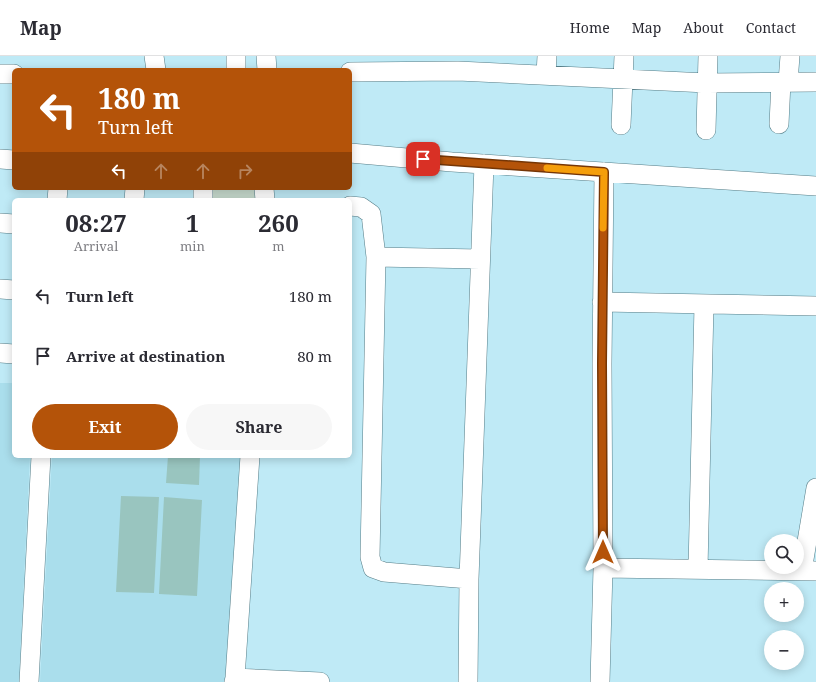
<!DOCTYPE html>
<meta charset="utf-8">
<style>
:root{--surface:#fff;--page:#f7f7f7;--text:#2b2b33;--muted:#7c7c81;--line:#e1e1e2;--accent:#b45309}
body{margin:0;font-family:"Noto Serif",serif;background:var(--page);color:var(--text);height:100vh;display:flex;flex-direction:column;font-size:15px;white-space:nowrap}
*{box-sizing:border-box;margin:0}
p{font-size:13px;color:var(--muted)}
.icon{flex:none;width:22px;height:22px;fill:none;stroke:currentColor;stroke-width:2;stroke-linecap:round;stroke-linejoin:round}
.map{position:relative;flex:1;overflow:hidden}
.details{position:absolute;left:12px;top:142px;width:340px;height:260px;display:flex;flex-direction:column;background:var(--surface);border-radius:6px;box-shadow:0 2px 10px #0003}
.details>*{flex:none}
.top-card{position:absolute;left:12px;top:12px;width:340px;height:122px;border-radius:6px;box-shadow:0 2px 10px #0003;background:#b45309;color:#fff;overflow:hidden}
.buttons{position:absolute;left:764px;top:478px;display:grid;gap:8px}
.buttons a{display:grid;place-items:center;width:40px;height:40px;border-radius:50%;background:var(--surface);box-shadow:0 2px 10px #0003;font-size:20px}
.pin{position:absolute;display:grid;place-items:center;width:34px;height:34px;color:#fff;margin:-17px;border-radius:8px;box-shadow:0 2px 6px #0006}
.me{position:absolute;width:44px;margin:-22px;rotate:0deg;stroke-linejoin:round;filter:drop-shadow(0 0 3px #0008)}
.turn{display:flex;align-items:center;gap:14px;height:84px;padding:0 20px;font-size:18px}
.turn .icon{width:52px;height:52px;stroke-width:2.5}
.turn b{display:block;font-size:28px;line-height:34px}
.lanes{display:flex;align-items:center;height:38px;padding:0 20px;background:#0003;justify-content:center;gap:20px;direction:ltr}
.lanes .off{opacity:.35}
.eta{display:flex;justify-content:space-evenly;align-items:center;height:68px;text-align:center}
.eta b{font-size:24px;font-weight:700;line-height:28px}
.primary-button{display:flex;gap:8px;margin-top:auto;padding:8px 20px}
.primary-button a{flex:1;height:46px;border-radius:24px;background:var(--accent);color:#fff;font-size:16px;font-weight:700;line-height:46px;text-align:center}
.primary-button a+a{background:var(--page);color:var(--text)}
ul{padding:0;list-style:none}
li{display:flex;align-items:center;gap:12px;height:60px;padding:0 20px}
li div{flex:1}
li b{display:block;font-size:15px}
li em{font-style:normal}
header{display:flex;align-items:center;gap:24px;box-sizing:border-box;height:56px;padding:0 20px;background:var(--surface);border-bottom:1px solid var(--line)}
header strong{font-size:19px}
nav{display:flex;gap:22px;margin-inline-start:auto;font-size:14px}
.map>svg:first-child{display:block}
.built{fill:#aadeec}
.green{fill:#c6dacd}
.building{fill:#99c5bf}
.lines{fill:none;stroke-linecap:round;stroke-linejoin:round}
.minor-casing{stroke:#557d87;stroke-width:20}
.minor{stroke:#fff;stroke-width:19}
.route-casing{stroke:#753606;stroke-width:10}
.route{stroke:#b45309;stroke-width:7}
.slow{stroke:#f59e0b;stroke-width:7}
</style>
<header>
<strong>Map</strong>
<nav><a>Home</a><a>Map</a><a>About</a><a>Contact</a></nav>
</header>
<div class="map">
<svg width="816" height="626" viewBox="0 0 816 626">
<rect width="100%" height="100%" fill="#bfeaf6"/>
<path class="built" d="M0,327H14V400H30L19,626H0Z
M52,400H242L227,616L224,626H40Z"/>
<path class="green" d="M211,132H256V144H210Z"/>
<path class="building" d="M168,400H200L199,429L166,427Z
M121,440L159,441L154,537L116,536Z
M164,441L202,444L197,540L159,538Z"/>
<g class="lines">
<defs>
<path id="minor" d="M154,0L156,14
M236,0V14
M266,0L267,14
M350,16L458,15L707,27L816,26
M0,18H14
M546,19L547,0
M788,26L790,0
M779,68L781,26
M621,69L624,0
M706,74L708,0
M350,97L452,106L816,130
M0,103L14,104
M264,132L265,144
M57,144L58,132
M134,144L135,132
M203,144V132
M350,150L361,151L371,158L376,201L370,501L373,512L384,516L469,523
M0,167L14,168
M376,201L480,203
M0,233L14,234
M602,246L816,250
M0,297L14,298
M603,512L816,515
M698,513L704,249
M802,515L816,432
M235,622L320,626
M29,626L41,400
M234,626L235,622L250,400
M468,626L469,523L484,108
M600,626L603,512L602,308L604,116"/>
</defs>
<use href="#minor" class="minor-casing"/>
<use href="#minor" class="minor"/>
</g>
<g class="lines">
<defs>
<path id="route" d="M423,103L604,116L602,308L603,496"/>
</defs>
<use href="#route" class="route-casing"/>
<use href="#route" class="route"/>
<path class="slow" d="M547,112L604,116L603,172"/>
</g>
</svg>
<div class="buttons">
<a><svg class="icon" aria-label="search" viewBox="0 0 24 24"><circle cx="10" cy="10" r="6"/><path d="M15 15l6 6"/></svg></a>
<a>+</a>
<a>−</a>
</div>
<div class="pin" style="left:423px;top:103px;background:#d93025"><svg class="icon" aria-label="arrive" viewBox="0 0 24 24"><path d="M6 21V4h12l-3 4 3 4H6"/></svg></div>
<svg class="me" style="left:603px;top:496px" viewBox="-20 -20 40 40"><path d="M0-17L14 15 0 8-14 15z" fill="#b45309" stroke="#fff" stroke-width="4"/></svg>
<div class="top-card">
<div class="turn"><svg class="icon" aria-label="left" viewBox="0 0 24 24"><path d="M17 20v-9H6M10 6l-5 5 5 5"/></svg><div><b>180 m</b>Turn left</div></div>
<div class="lanes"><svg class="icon" aria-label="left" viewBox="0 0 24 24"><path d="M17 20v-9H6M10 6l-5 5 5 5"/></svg><svg class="icon off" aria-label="ahead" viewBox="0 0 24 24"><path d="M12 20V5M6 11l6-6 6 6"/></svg><svg class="icon off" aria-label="ahead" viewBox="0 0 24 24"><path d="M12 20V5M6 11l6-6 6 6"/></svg><svg class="icon off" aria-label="right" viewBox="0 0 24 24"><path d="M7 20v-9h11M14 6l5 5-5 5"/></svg></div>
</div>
<section class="details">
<div class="eta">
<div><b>08:27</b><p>Arrival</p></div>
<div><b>1</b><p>min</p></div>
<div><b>260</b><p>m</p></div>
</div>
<ul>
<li><svg class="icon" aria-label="left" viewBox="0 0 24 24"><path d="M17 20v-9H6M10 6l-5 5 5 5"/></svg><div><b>Turn left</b></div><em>180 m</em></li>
<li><svg class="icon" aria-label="arrive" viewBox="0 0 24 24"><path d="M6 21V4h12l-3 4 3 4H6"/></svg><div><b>Arrive at destination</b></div><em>80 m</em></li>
</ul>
<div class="primary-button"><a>Exit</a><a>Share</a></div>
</section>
</div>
